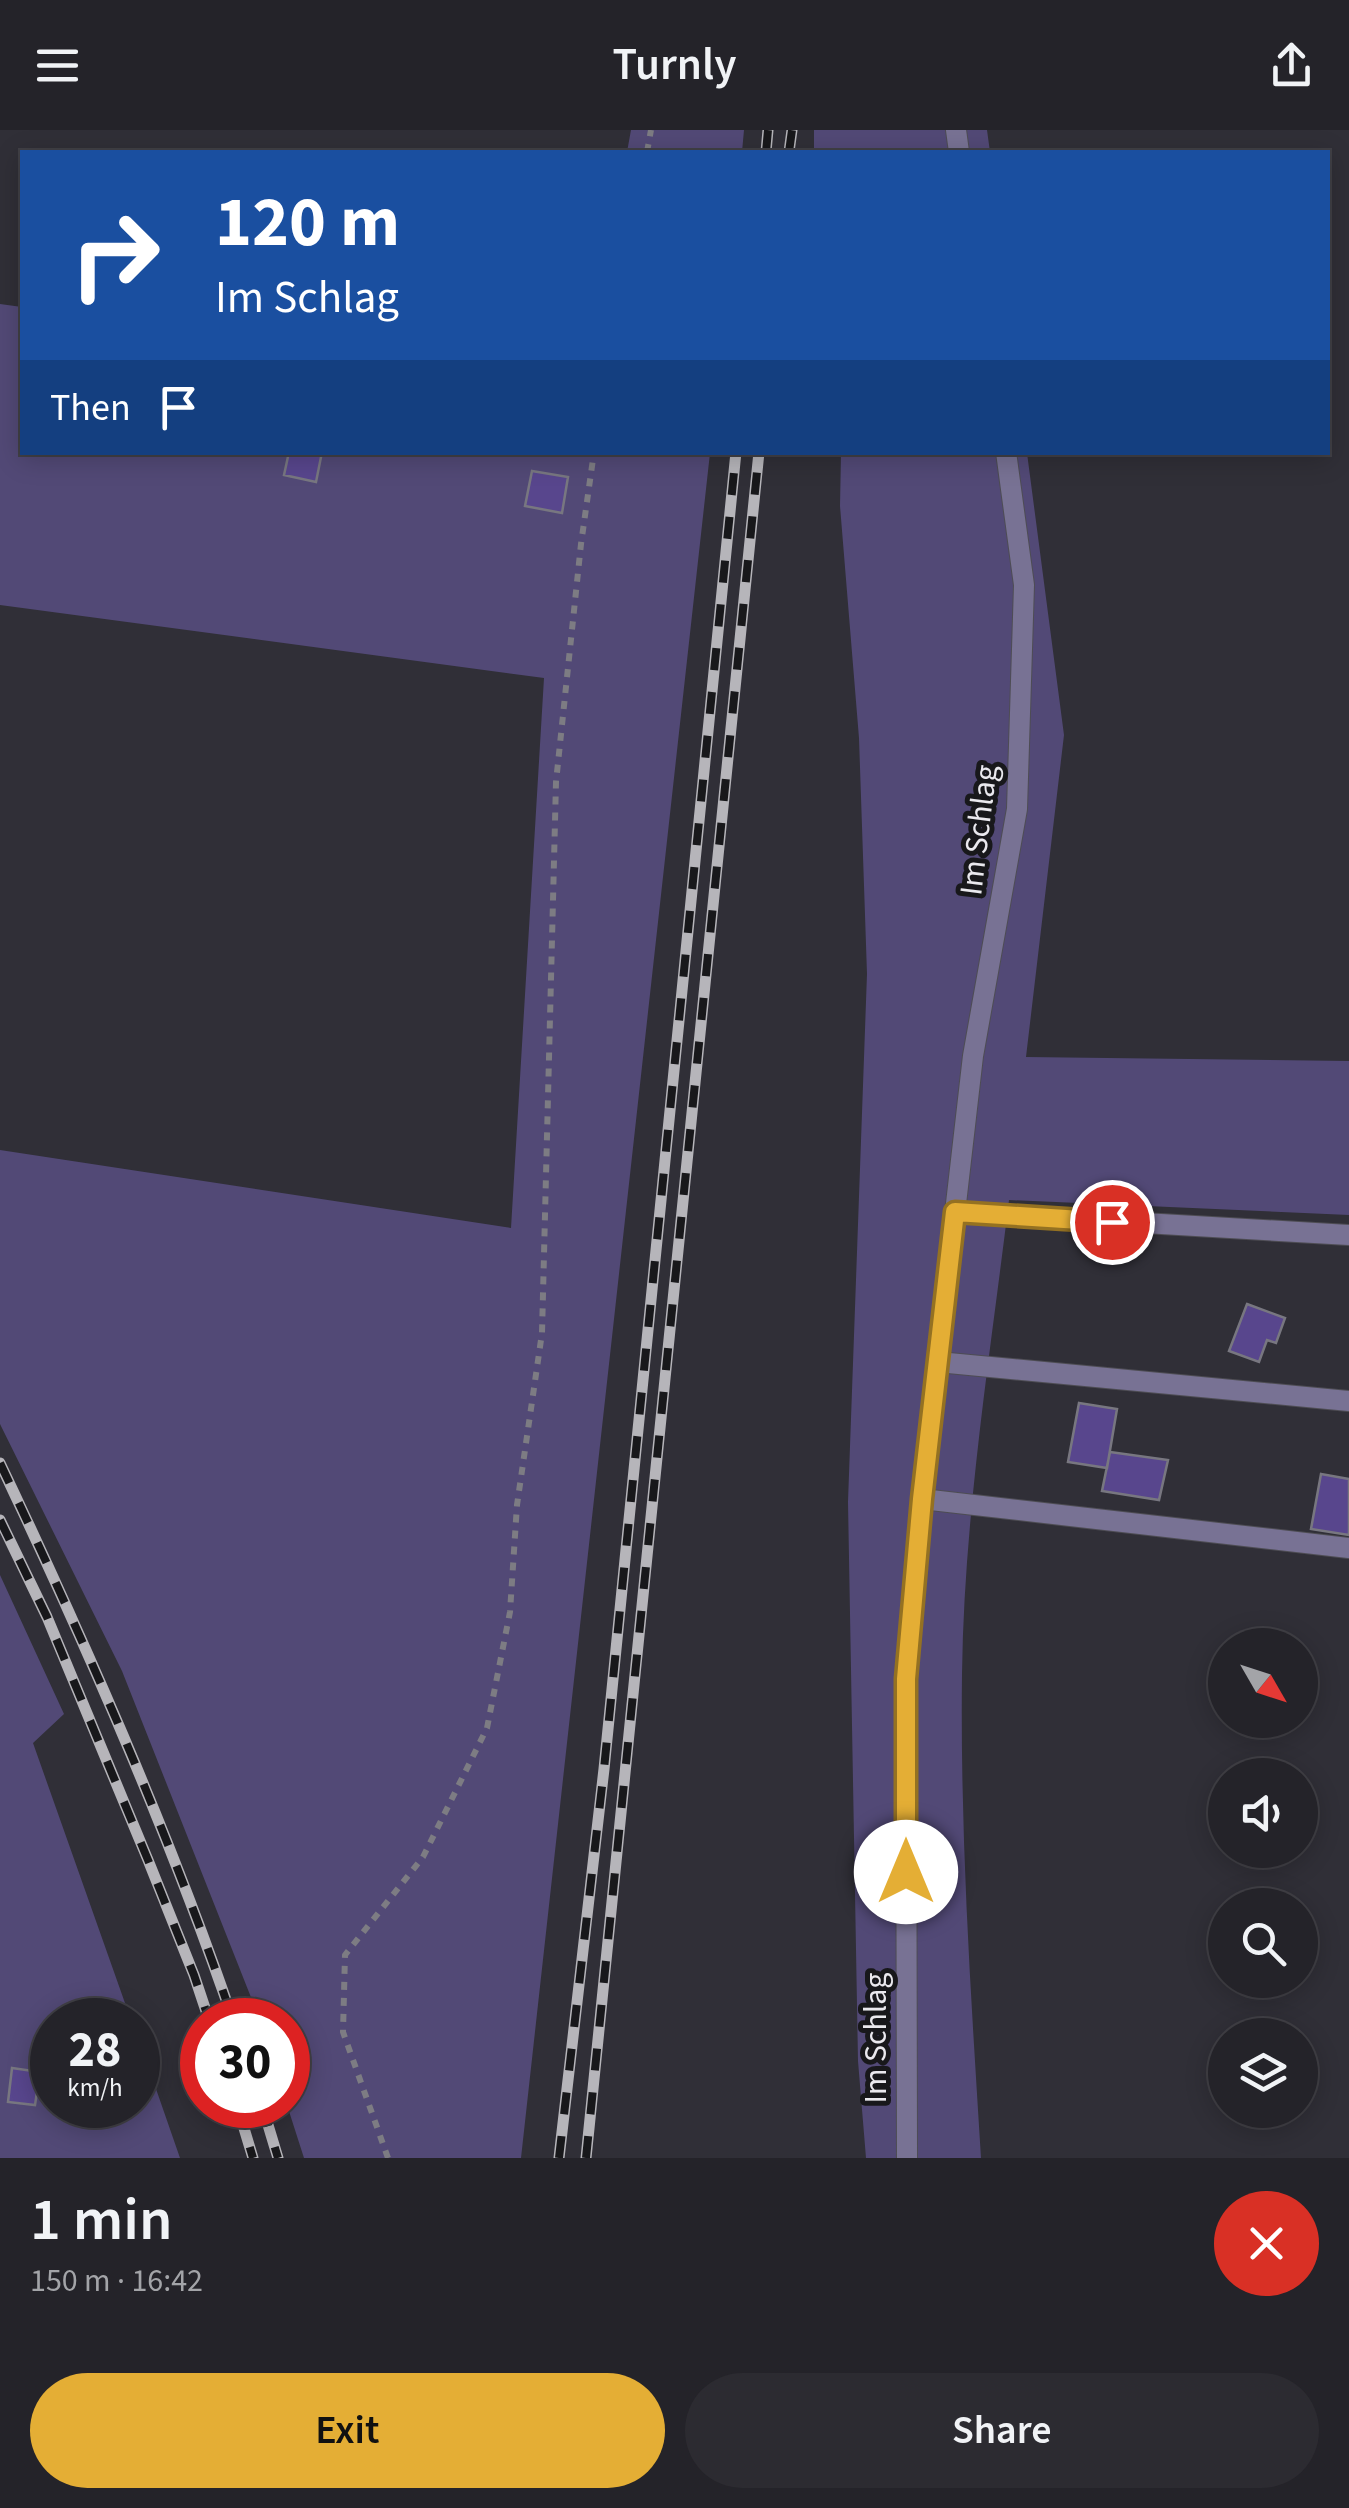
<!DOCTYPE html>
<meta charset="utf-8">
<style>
:root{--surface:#242329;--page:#2c2b31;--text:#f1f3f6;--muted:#a3a4a8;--line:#414046;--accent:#e4ae35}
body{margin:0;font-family:"Source Sans 3",sans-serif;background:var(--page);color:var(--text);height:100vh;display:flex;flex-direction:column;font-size:38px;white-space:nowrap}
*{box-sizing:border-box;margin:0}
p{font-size:32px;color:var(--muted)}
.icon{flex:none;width:55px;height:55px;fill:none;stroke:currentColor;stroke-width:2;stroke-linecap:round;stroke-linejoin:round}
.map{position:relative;height:2028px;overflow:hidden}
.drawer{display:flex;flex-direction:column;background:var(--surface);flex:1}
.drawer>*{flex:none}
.hud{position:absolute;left:20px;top:20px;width:1310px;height:305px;border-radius:0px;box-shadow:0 5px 25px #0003,0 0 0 2px var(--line);background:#1a4fa0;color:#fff;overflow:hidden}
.needle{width:65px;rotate:129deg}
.controls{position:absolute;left:1208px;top:1498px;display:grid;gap:20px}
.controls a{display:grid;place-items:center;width:110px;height:110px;border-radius:50%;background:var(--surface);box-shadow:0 5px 25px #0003,0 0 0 2px var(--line);font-size:50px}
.speed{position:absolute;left:30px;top:1868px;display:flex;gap:20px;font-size:50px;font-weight:700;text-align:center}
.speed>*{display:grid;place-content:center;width:130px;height:130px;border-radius:50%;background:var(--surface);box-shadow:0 5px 25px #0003,0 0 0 2px var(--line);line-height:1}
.speed small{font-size:25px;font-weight:400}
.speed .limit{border:15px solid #d22;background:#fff;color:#111}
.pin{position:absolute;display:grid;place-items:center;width:85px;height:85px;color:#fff;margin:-42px;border:5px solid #fff;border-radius:50%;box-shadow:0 2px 10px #0007}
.me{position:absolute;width:110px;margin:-55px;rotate:0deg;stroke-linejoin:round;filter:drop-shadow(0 0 8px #0008)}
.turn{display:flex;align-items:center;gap:35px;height:210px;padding:0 30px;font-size:45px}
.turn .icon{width:130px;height:130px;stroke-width:2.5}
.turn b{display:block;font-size:70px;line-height:85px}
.then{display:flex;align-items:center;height:95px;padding:0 30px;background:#0003;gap:20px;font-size:38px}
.round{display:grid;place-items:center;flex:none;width:105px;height:105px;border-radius:52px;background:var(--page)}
.headline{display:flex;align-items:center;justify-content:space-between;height:170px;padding:0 30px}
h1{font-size:60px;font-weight:600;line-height:75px}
.action{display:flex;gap:20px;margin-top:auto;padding:20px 30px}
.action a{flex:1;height:115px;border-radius:60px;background:var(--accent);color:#111;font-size:40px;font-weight:600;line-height:115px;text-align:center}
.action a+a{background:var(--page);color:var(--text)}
header{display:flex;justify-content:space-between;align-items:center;height:130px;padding:0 30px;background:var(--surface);font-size:45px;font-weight:600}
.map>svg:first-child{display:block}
.green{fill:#524976}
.building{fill:#58468d;stroke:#787780;stroke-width:2.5}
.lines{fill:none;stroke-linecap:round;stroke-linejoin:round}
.service-casing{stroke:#4e4d54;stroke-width:22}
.minor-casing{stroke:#4e4d54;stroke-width:22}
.path{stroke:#7d7c83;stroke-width:6;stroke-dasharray:8 8;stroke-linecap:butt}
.service{stroke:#787294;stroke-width:20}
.minor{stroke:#787294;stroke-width:20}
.rail-casing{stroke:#b6b5ba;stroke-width:11}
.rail{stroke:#18181b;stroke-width:8;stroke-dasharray:22;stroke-linecap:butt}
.route-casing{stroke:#947122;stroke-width:25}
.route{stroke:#e4ae35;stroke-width:18}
.labels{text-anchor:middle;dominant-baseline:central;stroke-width:10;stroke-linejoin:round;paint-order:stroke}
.street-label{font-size:32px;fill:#eae9ee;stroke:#18181b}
</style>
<header><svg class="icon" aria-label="menu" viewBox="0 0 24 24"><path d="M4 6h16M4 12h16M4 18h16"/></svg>Turnly<svg class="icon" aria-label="share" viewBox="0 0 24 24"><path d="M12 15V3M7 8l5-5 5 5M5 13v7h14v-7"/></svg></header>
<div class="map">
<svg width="1349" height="2028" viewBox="0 0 1349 2028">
<rect width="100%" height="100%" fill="#302f37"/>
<path class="green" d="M631,0H744L742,22H627Z
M814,0H987L990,22H814Z
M0,174L22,177V322L710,323L521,2028H304L287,1975L288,1890H260L122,1541L0,1294V1020L511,1098L544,548L0,475Z
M841,323H1027L1064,605L1026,927L1349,931V1085L1009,1070C990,1227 964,1386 962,1544C960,1706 971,1867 981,2028H866L858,1931L848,1372L867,844L859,608L840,376Z
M0,1445L64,1584L33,1613L131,1890H52V1975H138V1907L180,2028H0Z"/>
<path class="building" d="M289,322H322L316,352L284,345Z
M532,341L568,347L562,383L525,376Z
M1247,1174L1285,1188L1276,1213L1267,1210L1259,1232L1229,1221Z
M1079,1273L1117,1279L1107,1338L1068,1332Z
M1110,1322L1168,1330L1159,1370L1102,1361Z
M1321,1344L1349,1349V1405L1311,1399Z
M12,1938L40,1942L35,1975L8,1972Z"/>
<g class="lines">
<defs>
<path id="service" d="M955,1082L1349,1105
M938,1232L1349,1271
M922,1369L1349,1418"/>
<path id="minor" d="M956,0L959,22
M907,2028L906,1549L922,1369L973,926L1017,679L1024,455L1006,322"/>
</defs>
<use href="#service" class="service-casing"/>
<use href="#minor" class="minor-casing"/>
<path class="path" d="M647,22L651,0
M388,2028L343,1902L345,1825L423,1727L487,1598L510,1482L517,1375L542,1203L556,652L581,414L594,322"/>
<use href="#service" class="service"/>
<use href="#minor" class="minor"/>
<defs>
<path id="rail" d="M766,22L768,0
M789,22L792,0
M0,1333C86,1515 168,1700 233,1890
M0,1390L47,1487L148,1730L194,1845L209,1890
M237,1975L253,2028
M262,1975L278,2028
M559,2028L604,1639L736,322
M586,2028L759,322"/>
</defs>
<use href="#rail" class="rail-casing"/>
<use href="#rail" class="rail"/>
</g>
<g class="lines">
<defs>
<path id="route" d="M906,1742V1549L922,1369L955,1082L1112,1092"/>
</defs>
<use href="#route" class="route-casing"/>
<use href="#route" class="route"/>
</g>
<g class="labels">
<g class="street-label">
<text transform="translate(979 700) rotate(-83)">Im Schlag</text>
<text transform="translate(876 1908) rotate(-90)">Im Schlag</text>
</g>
</g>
</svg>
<div class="controls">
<a><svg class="needle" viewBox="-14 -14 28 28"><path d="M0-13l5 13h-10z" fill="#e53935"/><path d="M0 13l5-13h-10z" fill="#a3a4a8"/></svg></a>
<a><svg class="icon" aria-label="sound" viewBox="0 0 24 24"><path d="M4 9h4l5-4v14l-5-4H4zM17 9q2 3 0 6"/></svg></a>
<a><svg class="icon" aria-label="search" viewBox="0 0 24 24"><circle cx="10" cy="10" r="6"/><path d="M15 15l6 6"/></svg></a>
<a><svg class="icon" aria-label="layers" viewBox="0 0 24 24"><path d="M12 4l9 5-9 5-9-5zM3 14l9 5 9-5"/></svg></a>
</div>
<div class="speed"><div>28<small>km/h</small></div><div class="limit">30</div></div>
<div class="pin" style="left:1112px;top:1092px;background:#d93025"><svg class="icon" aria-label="arrive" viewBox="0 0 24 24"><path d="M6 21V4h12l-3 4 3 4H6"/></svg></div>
<svg class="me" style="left:906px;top:1742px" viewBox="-20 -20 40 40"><circle r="19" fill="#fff"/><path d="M0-13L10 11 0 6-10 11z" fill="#e4ae35"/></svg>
<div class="hud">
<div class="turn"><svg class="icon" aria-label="right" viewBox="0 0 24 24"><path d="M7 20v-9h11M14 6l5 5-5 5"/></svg><div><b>120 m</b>Im Schlag</div></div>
<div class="then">Then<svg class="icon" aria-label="arrive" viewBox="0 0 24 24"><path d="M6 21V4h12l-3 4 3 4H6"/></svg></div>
</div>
</div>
<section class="drawer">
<div class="headline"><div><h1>1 min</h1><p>150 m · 16:42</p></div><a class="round" style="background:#d93025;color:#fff"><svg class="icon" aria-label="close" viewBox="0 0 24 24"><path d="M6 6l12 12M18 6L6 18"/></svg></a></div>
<div class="action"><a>Exit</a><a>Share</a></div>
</section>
